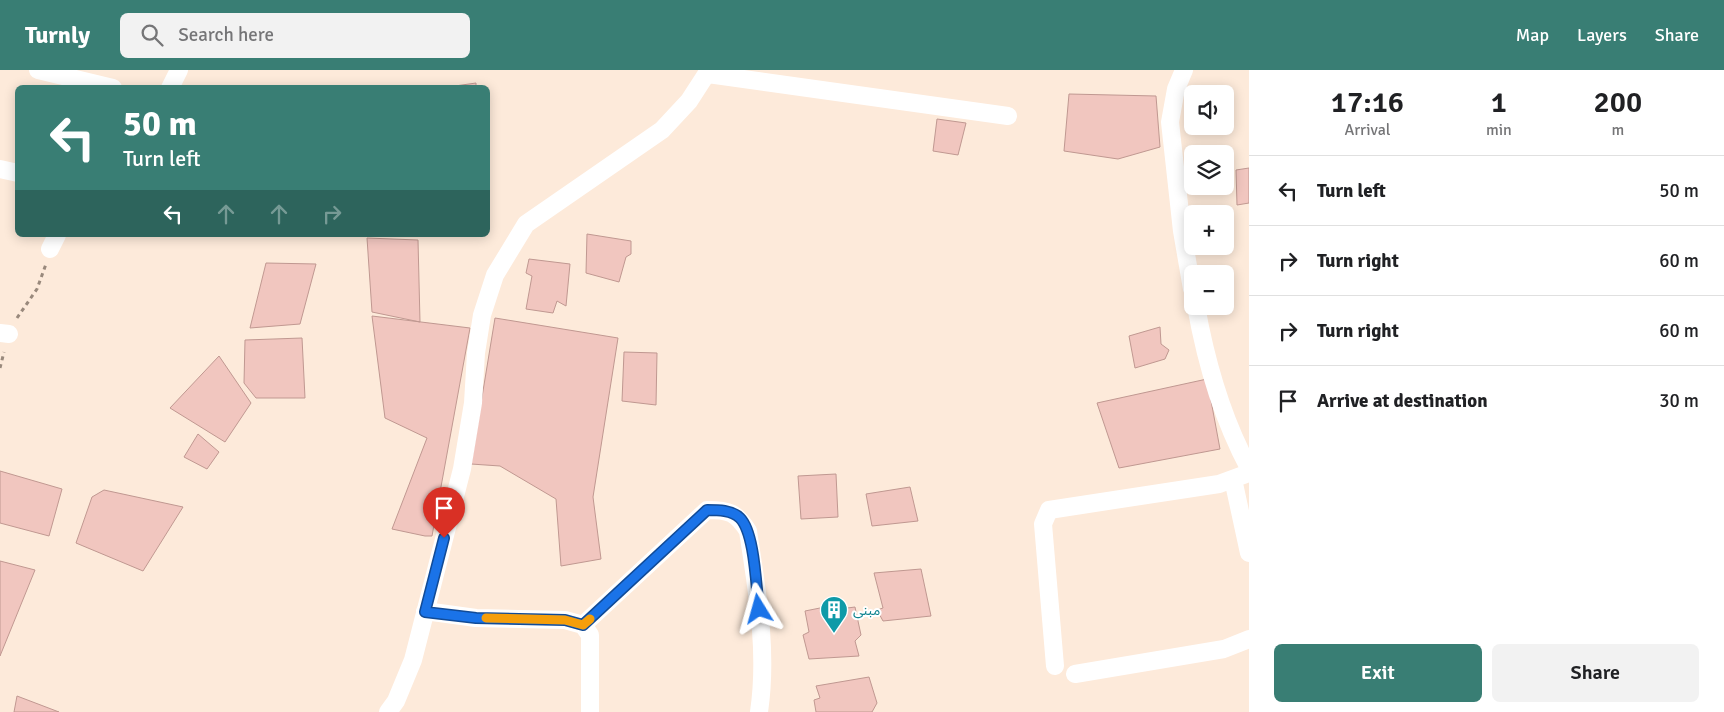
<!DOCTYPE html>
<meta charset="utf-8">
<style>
:root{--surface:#fff;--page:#f2f2f2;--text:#202124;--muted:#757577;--line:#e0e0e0;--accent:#397e74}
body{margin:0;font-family:Signika,"Noto Sans Arabic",sans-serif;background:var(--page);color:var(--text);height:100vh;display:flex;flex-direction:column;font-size:19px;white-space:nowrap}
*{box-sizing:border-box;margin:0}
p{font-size:16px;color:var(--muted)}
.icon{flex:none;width:28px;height:28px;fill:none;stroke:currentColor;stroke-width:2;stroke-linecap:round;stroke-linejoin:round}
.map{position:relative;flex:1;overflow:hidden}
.side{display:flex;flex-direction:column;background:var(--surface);width:475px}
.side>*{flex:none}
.banner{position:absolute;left:15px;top:15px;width:475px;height:152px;border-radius:8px;box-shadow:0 2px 12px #0003;background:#397e74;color:#fff;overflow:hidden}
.controls{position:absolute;left:1184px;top:15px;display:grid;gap:10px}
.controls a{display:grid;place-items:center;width:50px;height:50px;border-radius:8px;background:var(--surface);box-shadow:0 2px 12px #0003;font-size:25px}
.pin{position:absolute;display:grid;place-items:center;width:42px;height:42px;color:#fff;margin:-51px -21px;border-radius:50% 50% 50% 0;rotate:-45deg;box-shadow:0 0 5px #0007}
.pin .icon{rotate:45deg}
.me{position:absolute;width:55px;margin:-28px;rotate:352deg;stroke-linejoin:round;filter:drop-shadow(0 0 4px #0008)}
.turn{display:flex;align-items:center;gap:18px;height:105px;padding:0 25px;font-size:22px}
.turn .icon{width:65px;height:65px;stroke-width:2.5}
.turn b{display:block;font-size:35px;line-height:42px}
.lanes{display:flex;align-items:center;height:48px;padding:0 25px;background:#0003;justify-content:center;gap:25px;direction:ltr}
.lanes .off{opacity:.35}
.eta{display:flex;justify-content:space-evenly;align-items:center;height:85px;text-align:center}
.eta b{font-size:30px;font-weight:600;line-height:35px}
.button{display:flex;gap:10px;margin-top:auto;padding:10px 25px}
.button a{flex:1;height:58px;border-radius:8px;background:var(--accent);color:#fff;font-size:20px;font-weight:600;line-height:58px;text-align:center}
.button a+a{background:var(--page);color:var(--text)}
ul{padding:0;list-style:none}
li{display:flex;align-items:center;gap:15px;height:70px;padding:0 25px;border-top:1px solid var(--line)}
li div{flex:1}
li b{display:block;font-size:19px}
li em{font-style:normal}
header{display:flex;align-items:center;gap:30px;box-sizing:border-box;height:70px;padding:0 25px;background:var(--accent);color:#fff}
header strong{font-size:24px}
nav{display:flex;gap:28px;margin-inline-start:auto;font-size:18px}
.search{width:350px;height:45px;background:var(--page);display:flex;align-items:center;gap:12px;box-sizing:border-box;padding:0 18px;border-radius:8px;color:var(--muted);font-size:19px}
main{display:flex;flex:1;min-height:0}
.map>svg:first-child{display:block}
.building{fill:#f1c6bf;stroke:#c09891}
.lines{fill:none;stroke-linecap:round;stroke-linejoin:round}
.path{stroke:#99897c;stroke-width:3;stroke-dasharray:4 4;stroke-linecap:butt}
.street{stroke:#fff;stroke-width:18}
.route-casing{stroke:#114b97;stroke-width:12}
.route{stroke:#1a73e8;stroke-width:9}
.slow{stroke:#f59e0b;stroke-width:9}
.labels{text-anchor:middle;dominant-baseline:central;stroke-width:4;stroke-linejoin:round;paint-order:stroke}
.culture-label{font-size:14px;fill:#0d838f;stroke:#fff;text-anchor:start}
</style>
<header>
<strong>Turnly</strong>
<div class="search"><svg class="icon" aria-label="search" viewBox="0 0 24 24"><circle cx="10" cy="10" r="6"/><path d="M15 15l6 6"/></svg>Search here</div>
<nav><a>Map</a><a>Layers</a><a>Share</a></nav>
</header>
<main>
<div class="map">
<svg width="1249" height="642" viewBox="0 0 1249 642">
<rect width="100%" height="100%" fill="#fdeada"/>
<path class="building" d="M476,13V18H441Z
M1069,24L1156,26L1160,77L1118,89L1064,81Z
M937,49L966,53L958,85L933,81Z
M1249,98V133L1237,135L1236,100Z
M587,164L631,171V184L626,187L619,212L586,203Z
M367,168L418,170L420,252L372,242Z
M529,189L570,194L566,236L557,231L553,243L526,239L532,206L526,203Z
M266,193L316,194L300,254L250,258Z
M372,246L470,258L432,466H425L392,459L427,368L385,348Z
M495,248L618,268L593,427L601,489L561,496L556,429L500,396L471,394Z
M1160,257L1161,274L1169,280L1165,289L1135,298L1129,266Z
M302,268L305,328H256L244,313L245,270Z
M624,282L657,283L656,335L622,331Z
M219,286L251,333L225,372L170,338Z
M1207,309L1220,379L1119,398L1097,333Z
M198,364L219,382L207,399L184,387Z
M0,401L62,419L49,466L0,453Z
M836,404L838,447L801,449L798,406Z
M910,417L918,451L872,456L866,424Z
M104,420L183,437L143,501L76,473L92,427Z
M0,491L35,500L0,586Z
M921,499L931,546L883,551L877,540L883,538L874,503Z
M855,537L861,565L855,571L859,586L809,589L803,565L809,562L805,541L820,538L821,545H841L840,539Z
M869,607L877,633L872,642H816L814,630L820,628L816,616Z
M17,626L59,642H14Z"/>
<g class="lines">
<path class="path" d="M17,248L37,219L46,194
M0,298L4,282"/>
<path class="street" d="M38,0L113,18
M1184,0L1176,19L1170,52L1182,161L1192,219
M708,4L1008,46
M170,18L179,0
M0,99L18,103
M50,179L57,165
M1196,236C1206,292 1222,348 1249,398
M0,263L9,264
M1233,409L1249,483
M425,541L476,548L565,550L583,555L590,565V642
M583,555L707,440C729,440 736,442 748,461C757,521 768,581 759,642
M1055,596L1043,454L1049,440L1219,414L1249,403
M1075,604L1224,579L1249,569
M388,642L396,631L413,590L462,399L473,333L476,283L482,245L495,205L526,154L662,60L689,31L709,0"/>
</g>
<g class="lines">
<defs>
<path id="route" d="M444,468L425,542L476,548L565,550L583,555L707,440C718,440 732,440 740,448C755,463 756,518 759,539"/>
</defs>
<use href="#route" class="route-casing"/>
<use href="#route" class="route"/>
<path class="slow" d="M486,548L565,550L583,555L590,549"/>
</g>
<defs>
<symbol id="building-pin" viewBox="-11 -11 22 30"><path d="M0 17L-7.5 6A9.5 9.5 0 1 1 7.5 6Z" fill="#0f9aa8" stroke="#fff"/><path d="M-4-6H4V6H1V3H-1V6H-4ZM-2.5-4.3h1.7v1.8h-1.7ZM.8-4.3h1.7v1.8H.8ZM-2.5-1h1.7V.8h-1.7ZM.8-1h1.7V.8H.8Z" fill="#fff"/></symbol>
</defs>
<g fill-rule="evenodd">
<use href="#building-pin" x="818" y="524" width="32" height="43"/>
</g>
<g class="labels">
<g class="culture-label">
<text x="853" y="540">مبنى</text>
</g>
</g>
</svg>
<div class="controls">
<a><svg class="icon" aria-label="sound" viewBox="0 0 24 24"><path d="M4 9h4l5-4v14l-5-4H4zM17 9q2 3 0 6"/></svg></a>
<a><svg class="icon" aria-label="layers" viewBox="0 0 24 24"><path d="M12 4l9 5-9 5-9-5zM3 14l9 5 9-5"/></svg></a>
<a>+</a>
<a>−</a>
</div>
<div class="pin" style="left:444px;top:468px;background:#d93025"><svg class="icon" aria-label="arrive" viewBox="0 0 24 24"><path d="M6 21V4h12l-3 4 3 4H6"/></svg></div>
<svg class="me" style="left:759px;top:539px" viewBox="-20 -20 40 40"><path d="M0-17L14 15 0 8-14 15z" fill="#1a73e8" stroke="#fff" stroke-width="4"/></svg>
<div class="banner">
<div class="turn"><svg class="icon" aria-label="left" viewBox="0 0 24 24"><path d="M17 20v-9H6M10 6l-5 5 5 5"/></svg><div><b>50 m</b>Turn left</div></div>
<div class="lanes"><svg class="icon" aria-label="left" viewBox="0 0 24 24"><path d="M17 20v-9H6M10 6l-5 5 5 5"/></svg><svg class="icon off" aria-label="ahead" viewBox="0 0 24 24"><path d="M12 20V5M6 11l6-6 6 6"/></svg><svg class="icon off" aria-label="ahead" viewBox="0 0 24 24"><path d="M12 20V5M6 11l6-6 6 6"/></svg><svg class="icon off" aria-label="right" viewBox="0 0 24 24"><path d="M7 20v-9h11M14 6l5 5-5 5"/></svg></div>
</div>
</div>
<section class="side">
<div class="eta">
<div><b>17:16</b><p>Arrival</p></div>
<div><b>1</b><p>min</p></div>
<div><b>200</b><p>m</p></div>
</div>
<ul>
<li><svg class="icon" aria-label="left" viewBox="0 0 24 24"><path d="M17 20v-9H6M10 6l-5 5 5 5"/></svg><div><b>Turn left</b></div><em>50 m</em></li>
<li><svg class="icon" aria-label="right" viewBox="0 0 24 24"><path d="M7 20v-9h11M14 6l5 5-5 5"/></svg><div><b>Turn right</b></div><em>60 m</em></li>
<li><svg class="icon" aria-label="right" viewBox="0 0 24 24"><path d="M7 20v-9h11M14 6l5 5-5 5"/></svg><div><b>Turn right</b></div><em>60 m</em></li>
<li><svg class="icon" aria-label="arrive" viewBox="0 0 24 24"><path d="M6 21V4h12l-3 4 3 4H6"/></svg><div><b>Arrive at destination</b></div><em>30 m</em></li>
</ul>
<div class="button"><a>Exit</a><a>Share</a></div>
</section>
</main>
